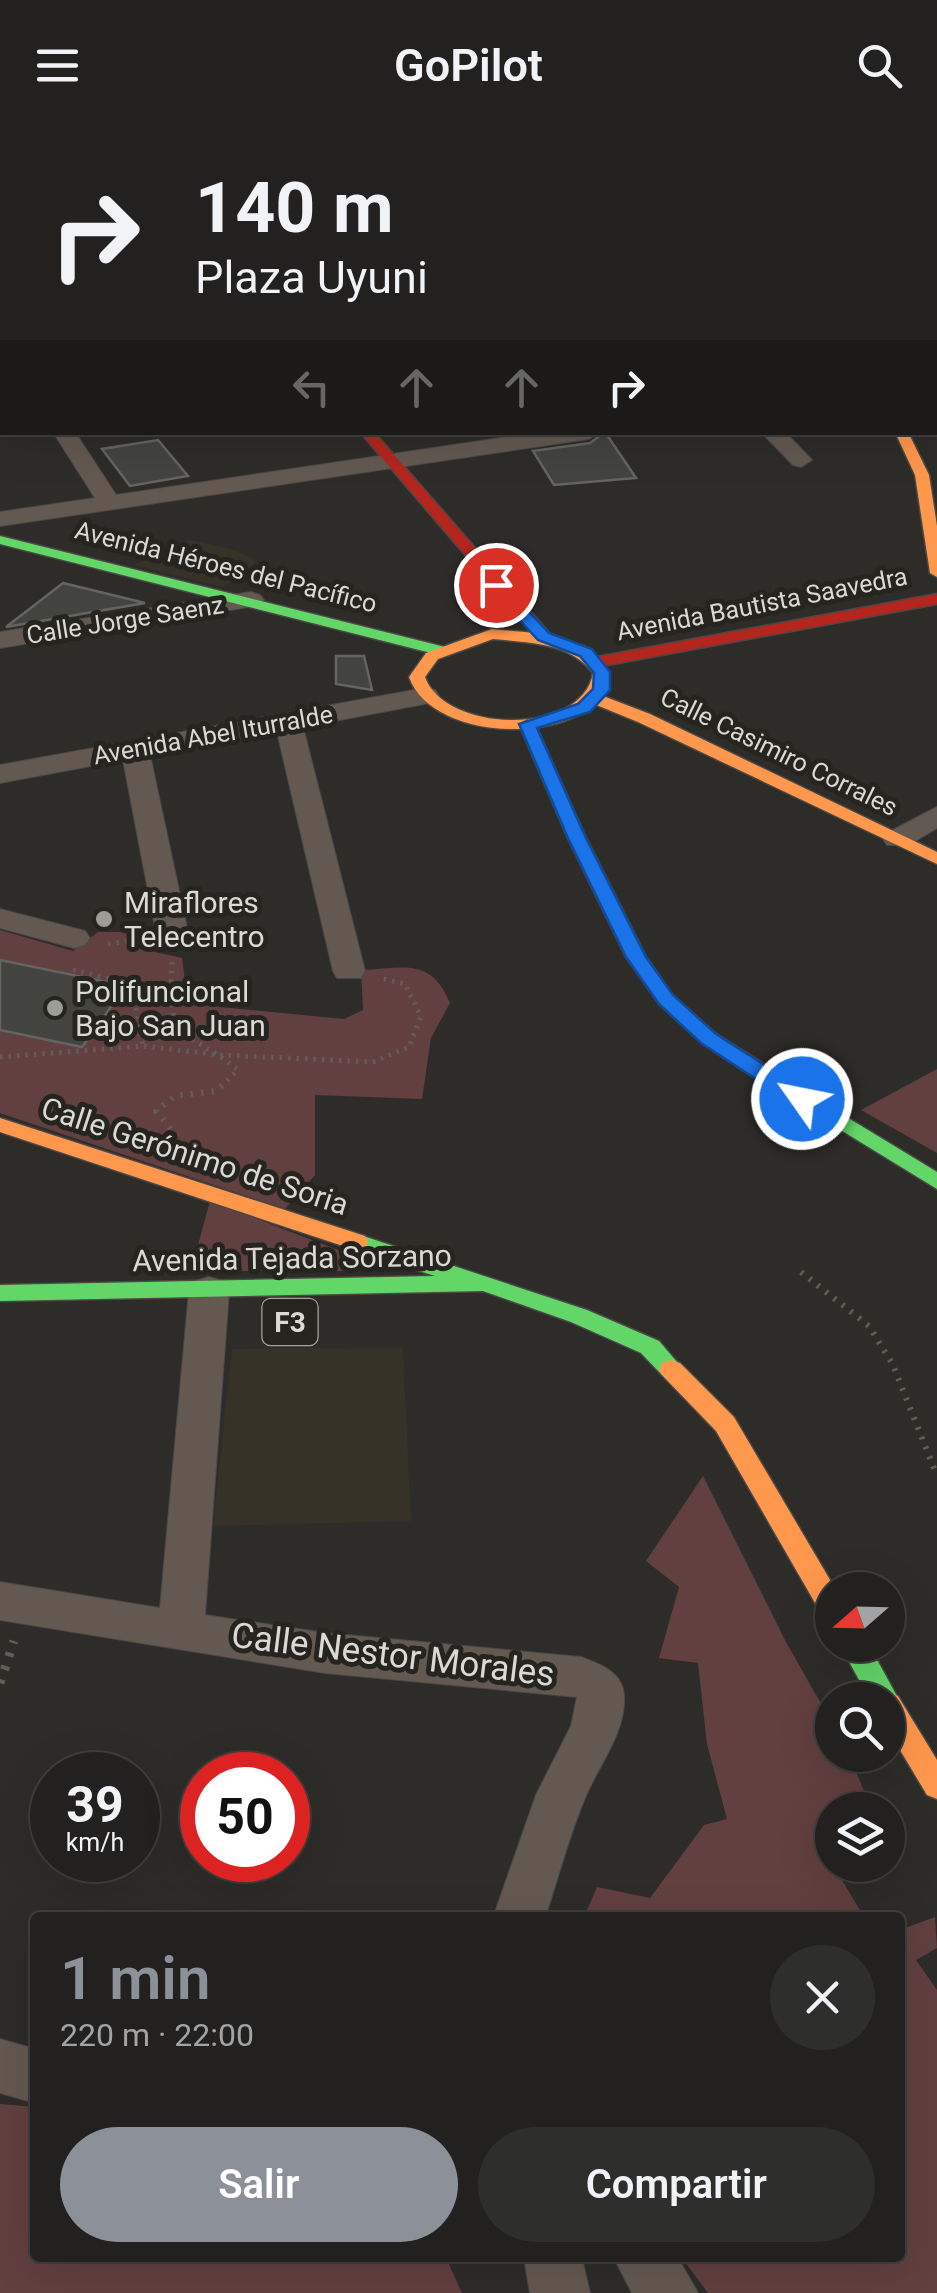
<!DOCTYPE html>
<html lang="es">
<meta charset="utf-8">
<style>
:root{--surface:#22211f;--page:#2e2e2c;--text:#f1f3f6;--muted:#a2a3a4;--line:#3f3e3d;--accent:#8c9099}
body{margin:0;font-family:Roboto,sans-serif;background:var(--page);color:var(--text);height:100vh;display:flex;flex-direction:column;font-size:38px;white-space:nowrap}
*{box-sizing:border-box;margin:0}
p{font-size:32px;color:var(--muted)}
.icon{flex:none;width:55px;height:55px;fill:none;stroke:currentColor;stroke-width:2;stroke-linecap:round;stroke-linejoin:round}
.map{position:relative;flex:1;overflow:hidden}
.drawer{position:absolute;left:30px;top:1782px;width:875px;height:350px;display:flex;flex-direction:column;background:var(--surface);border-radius:10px;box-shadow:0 10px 40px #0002,0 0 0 2px var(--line)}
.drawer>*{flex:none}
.banner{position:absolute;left:0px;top:0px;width:938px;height:305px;box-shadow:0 10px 40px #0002,0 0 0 2px var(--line);background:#22211f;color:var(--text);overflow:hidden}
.needle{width:65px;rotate:250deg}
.buttons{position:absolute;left:815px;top:1442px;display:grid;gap:20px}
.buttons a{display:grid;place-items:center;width:90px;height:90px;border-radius:50%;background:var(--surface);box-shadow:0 10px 40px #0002,0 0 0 2px var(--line);font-size:50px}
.speed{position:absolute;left:30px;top:1622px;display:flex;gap:20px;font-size:50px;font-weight:700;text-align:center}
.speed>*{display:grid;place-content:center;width:130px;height:130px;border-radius:50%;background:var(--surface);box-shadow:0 10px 40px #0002,0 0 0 2px var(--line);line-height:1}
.speed small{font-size:25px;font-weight:400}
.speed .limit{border:15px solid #d22;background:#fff;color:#111}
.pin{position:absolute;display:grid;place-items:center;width:85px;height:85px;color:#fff;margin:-42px;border:5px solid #fff;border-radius:50%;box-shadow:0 2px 10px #0007}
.me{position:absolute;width:110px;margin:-55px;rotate:303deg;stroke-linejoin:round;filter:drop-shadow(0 0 8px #0008)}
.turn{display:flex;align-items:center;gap:35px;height:210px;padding:0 30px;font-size:45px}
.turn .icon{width:130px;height:130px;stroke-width:2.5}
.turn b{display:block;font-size:70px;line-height:85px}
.lanes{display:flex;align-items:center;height:95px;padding:0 30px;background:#0003;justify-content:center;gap:50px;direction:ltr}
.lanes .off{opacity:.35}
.round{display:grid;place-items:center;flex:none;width:105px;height:105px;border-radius:52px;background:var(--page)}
.headline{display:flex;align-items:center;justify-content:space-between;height:170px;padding:0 30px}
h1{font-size:60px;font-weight:600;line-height:75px;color:var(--accent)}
.cta{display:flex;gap:20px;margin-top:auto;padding:20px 30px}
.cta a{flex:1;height:115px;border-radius:60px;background:var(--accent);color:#fff;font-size:40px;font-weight:600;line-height:115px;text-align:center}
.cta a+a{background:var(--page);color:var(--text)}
header{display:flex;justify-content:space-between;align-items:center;height:130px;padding:0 30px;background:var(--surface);font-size:45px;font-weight:600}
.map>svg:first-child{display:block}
.built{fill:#363227}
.green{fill:#61403f}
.building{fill:#434340;stroke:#646461;stroke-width:2.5}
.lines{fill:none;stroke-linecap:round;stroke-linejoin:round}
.street-casing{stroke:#494845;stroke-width:2}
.fast-casing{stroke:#494845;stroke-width:3}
.slow-casing{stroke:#494845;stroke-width:3}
.jam-casing{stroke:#494845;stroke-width:3}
.path-far3{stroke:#635c56;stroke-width:2.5;stroke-dasharray:1 4;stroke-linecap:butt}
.path-far2{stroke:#635c56;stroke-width:5;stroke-dasharray:2.5 6;stroke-linecap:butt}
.path-far1{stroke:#635c56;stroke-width:6;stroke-dasharray:2.5 8;stroke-linecap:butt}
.path{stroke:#635c56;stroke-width:9;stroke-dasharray:4 10;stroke-linecap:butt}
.street{fill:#645950;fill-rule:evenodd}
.fast{fill:#63d668;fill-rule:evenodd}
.slow{fill:#ff974d;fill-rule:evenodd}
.jam{fill:#b3261e;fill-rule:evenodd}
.route{fill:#1a73e8;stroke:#114b97;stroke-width:2.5}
.poi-dot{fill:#9e9c99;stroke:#26241e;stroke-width:4}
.labels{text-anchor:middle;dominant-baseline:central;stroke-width:10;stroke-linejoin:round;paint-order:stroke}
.far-street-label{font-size:25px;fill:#dad9d5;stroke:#26241e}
.shield{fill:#26241e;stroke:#a4a39e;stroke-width:2.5}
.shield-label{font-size:28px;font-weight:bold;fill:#dad9d5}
.poi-label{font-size:30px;fill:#dad9d5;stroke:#26241e;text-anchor:start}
.street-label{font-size:30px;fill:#dad9d5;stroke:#26241e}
.near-street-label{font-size:35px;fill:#dad9d5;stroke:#26241e}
</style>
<header><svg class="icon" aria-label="menu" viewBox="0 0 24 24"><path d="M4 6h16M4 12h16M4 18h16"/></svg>GoPilot<svg class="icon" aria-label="search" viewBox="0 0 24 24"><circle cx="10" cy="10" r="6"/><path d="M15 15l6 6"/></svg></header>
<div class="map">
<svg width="937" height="2163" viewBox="0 0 937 2163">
<rect width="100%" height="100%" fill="#2e2c29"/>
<path class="built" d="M190,410L236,420L257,432L223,457L133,435Z
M403,1218L411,1391L213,1396L232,1219Z"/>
<path class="green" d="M0,800L73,821L98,802H132V817L182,828L188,874L344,889L363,880L361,840C404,838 431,827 450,873L431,908L422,969L315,965V1045L285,1079L0,983Z
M937,939V1023L861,980Z
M210,1071L364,1130L357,1141H191Z
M703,1346L786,1512L832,1593V1625H849L872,1680H832V1735H839L836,1740L864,1787H584L597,1757L650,1768L704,1695L727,1689L707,1614L698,1533L659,1528L679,1457L646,1431Z
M935,1787L937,1818L916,1830L937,1860V2163H708L682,2128H900V1800Z
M0,1974L35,1977V2128H446L462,2163H0Z"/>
<path class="building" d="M605,302L636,348L554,355L533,321L590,313Z
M158,310L188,346L130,356L102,319Z
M63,453L145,473L6,497Z
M336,526H364L372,560L336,554Z
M0,830L126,856L82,917L0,900Z"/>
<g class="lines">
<defs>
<path id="street" d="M0,44H2V54H0Z
M0,220H2V232H0Z
M53,302H75L116,365L541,302H600L589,309L0,396V382L95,368Z
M761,302H785L812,330L801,337L793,335Z
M251,462L260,465L264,470L260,475L0,518V502Z
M425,558L435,560L439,566L435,572L303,597L365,841L361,848H337L333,841L277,602L150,625L189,807L184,814H162L157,807L123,630L0,653V635Z
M937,677V698L909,715H887L883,709L887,703Z
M0,779L85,801L90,808L85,815L74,818L0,798Z
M209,1147L223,1151L229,1161L205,1485L325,1503L581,1527C600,1534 623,1542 624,1566C626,1603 598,1636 585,1668C569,1706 558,1748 545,1788H493L536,1665L571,1596L577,1567L325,1543L0,1490V1452L160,1478L189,1161L195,1151Z
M0,1909L35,1919V1973L0,1963Z
M524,2128H582L590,2163H530Z
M614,2128H678L698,2163H632Z"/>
<path id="fast" d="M802,0H814L816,2H805Z
M935,17H937V23H935Z
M935,65H937V72H935Z
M0,142H2V148H0Z
M935,255H937V263H935Z
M0,406L445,517L447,520L439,525L0,414Z
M789,952L937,1042V1059L782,964L778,959L782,954Z
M357,1104L587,1180L659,1211L683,1239L680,1245H662L641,1223L571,1192L483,1161L0,1171V1155L435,1146L349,1118L346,1112Z
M840,1515H869L899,1570L895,1579L888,1581V1570H870Z"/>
<path id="slow" d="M65,0H75L77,2H67Z
M895,302H908L929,345L937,396V447L930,443L915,345Z
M492,499C538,504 579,502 609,542L603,566L650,584L937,722V734L638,592L594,574C552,614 430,607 409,547L426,523ZM493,509C530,513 569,512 593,543C582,607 445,603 425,547L438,529Z
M0,988L365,1106L368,1112L365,1118H349L0,1002Z
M671,1230L680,1233L734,1287L836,1460H832V1488L822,1485L716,1301L662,1245L659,1239L662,1233Z
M888,1563L898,1566L937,1630V1669L927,1665L888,1600V1570H876Z"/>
<path id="jam" d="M360,302H374L550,504V510H538Z
M937,464V474L597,537L589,532L597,527Z
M527,589L535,594L585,706L646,827L673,866L716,904L796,954L800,959L796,964H782L702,912L659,874L626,827L567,706L519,594Z"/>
</defs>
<use href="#street" class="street-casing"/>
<use href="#fast" class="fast-casing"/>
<use href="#slow" class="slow-casing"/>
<use href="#jam" class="jam-casing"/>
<path class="path-far3" d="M629,0L633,2"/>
<path class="path-far2" d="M108,814L140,809
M172,832C167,921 183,894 238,940L224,953
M73,840L132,854L143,916
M0,927L143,916L221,925L373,932L409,917L421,887L405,854L380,848"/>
<path class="path-far1" d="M184,1015L156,981L175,966L216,961L227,951
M801,1142L869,1196L893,1235L937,1346"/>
<path class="path" d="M0,1553L14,1511"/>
<use href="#street" class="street"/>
<use href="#fast" class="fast"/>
<use href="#slow" class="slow"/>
<use href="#jam" class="jam"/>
</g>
<path class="route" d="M490,452H501L549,503L592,519L610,542V560L590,582L537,598L585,706L646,827L673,865L716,904L810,964L813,969L810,974H794L701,913L659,874L626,827L567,706L519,594L578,574L593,559L594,543L580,526L538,510L490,458Z"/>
<g class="poi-dot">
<circle cx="104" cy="789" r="10"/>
<circle cx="55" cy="878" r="10"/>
</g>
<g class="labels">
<g class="far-street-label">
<text transform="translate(226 437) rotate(14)">Avenida Héroes del Pacífico</text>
<text transform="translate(762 474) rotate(-11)">Avenida Bautista Saavedra</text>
<text transform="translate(125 490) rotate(-9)">Calle Jorge Saenz</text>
<text transform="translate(213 605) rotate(-10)">Avenida Abel Iturralde</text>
<text transform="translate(779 622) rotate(26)">Calle Casimiro Corrales</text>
</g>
<rect class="shield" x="262.5" y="1169" width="55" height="46" rx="8"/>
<g class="shield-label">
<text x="290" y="1192">F3</text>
</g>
<g class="poi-label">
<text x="124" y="772">Miraflores<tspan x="124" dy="34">Telecentro</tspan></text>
<text x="75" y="861">Polifuncional<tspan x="75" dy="34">Bajo San Juan</tspan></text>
</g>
<g class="street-label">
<text transform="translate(195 1026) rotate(18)">Calle Gerónimo de Soria</text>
<text transform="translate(292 1128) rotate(-1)">Avenida Tejada Sorzano</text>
</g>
<g class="near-street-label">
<text transform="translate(393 1525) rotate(7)">Calle Nestor Morales</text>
</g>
</g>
</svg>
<div class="buttons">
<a><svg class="needle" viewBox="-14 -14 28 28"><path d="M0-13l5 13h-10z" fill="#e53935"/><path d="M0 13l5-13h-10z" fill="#a2a3a4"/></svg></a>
<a><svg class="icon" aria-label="search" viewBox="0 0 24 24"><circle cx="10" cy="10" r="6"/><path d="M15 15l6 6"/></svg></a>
<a><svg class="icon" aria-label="layers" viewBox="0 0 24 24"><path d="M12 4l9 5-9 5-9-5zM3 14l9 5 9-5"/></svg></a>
</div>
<div class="speed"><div>39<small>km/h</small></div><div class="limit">50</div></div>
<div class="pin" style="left:496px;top:455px;background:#d93025"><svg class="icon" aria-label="arrive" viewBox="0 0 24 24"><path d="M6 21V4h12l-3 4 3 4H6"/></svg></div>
<svg class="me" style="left:802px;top:969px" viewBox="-20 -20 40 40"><circle r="17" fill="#1a73e8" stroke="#fff" stroke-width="3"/><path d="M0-11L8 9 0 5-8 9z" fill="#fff"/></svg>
<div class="banner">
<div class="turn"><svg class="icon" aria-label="right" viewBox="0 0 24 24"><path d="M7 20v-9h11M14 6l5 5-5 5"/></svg><div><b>140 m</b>Plaza Uyuni</div></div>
<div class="lanes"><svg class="icon off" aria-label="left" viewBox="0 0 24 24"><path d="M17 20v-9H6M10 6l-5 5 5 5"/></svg><svg class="icon off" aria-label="ahead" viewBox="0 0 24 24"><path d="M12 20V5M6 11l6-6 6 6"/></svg><svg class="icon off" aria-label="ahead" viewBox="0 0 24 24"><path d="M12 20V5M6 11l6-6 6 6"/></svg><svg class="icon" aria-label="right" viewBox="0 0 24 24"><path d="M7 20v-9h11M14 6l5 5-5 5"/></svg></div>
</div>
<section class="drawer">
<div class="headline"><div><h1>1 min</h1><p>220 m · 22:00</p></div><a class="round"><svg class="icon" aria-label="close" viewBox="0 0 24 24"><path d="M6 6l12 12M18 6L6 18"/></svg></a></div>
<div class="cta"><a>Salir</a><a>Compartir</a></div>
</section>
</div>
